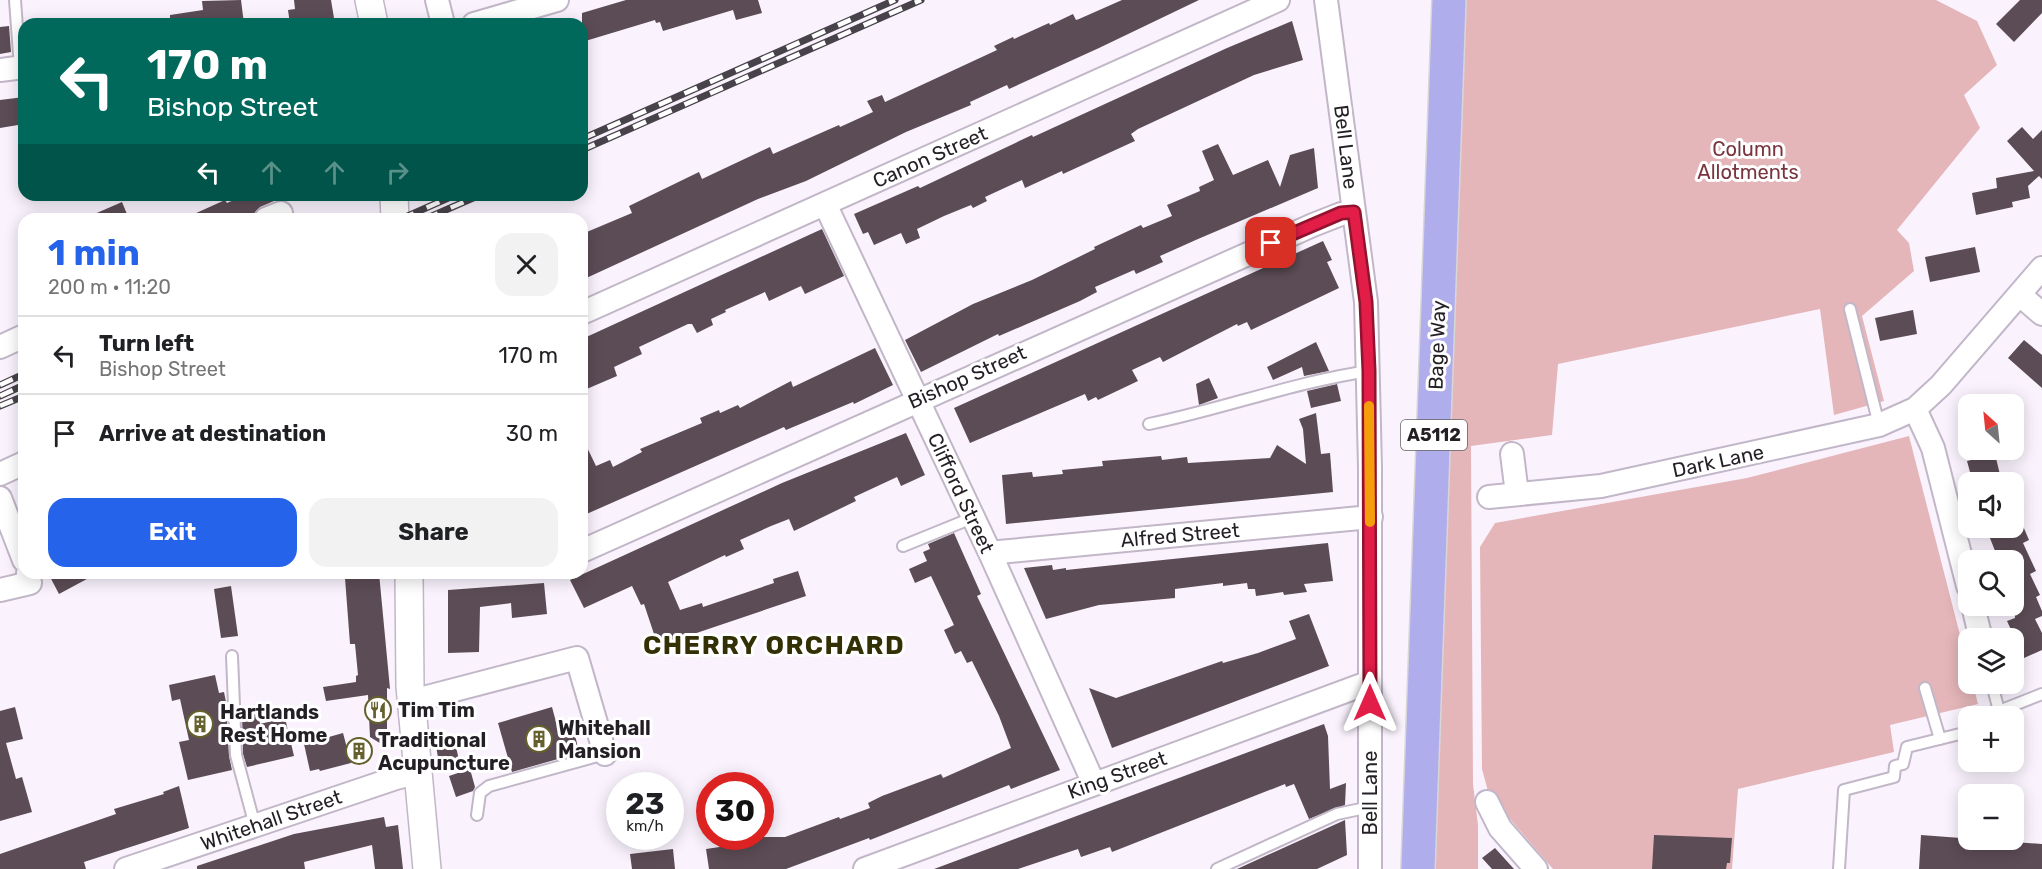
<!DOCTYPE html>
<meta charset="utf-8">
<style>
:root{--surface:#fff;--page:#f2f2f2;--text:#202124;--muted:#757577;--line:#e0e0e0;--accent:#2563eb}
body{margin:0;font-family:Rubik,sans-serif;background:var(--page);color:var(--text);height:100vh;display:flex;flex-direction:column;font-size:22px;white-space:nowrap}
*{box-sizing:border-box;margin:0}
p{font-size:20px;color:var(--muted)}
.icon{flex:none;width:33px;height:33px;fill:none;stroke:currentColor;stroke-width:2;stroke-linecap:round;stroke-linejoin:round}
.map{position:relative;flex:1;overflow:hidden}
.details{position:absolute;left:18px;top:213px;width:570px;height:366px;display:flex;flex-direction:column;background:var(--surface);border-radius:18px;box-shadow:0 3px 15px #0003}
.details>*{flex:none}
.hud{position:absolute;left:18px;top:18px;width:570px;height:183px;border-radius:18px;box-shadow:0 3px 15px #0003;background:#00695c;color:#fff;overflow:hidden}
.needle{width:39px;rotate:333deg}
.fabs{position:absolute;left:1958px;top:394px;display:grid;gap:12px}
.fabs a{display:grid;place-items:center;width:66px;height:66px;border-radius:12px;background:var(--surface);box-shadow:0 3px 15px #0003;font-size:30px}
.speed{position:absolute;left:606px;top:772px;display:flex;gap:12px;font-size:30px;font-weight:700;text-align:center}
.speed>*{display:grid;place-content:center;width:78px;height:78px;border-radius:50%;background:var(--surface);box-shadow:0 3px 15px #0003;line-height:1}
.speed small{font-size:15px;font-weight:400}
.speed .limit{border:9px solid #d22;background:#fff;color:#111}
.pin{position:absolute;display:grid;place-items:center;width:51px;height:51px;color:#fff;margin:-26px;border-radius:12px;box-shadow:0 3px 9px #0006}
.me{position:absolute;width:66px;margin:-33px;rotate:0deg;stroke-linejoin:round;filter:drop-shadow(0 0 4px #0008)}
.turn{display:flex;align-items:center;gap:21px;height:126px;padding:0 30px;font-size:27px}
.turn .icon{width:78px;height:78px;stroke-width:2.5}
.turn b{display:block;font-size:42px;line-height:51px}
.lanes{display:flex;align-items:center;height:57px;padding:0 30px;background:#0003;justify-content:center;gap:30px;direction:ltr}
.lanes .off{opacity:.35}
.round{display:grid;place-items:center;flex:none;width:63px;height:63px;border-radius:18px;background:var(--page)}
.head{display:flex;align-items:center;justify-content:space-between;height:102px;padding:0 30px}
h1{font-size:36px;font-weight:700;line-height:45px;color:var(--accent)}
.primary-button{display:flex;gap:12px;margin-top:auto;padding:12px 30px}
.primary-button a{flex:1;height:69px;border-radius:18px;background:var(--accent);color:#fff;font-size:24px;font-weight:700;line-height:69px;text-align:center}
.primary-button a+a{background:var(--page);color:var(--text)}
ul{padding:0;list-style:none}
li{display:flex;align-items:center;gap:18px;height:78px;padding:0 30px;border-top:2px solid var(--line)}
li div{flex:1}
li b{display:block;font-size:22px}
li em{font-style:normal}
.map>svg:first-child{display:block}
.green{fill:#e4b6b9}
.building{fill:#5c4c55}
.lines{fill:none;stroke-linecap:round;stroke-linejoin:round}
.service-casing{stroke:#c2b7c8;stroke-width:14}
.minor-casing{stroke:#c2b7c8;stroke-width:26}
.tertiary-casing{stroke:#c2b7c8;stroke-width:30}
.primary-casing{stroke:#d7d7d8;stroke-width:36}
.service{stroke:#fff;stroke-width:10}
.minor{stroke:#fff;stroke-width:22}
.tertiary{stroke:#fff;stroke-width:27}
.primary{stroke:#afadeb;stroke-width:33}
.rail-casing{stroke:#48434a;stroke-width:7}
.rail{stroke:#fff;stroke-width:4.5;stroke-dasharray:14;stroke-linecap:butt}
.route-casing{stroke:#92132f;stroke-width:15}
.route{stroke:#e11d48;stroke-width:10}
.slow{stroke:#f59e0b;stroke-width:10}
.labels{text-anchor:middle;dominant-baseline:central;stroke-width:6;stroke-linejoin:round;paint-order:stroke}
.shield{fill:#fff;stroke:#656266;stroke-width:1.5}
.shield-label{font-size:18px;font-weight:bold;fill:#231f25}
.street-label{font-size:20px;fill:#231f25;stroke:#fff}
.park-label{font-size:20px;fill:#79343e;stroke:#fff}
.poi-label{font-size:20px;font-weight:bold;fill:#231f25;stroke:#fff;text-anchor:start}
.district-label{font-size:26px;font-weight:bold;letter-spacing:1.5px;fill:#343005;stroke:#fff}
</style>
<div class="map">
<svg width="2042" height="869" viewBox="0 0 2042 869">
<rect width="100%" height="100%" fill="#faf3fe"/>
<path class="green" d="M1463,0H1936L1977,21L1997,65L1964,95L1980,128L1897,230L1909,243L1914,271L1862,316L1884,401L1834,415L1820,309L1558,364L1552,435L1471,446L1473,784L1478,825V869H1433L1453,367Z
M1909,436L1968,666V684H1973L1978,704L1890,725L1894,752L1738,789L1732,869H1553L1489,795L1482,769L1480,547L1495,523L1747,478Z"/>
<path class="building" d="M241,0L244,24H170V15L203,10L202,1Z
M294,0H331L335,24H290L288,10L295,9Z
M626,0H758L762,13L736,20L733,10L663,31L660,22L656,23L655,20L582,42V13Z
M1122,0H1199L1099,48L1009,89L1007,85L970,102L971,105L906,132L806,181L758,199L582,280V234L632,213L629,206L699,172L702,179L770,147L773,154L839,125L840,127L873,112L867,101L882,95L885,102L997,50L994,46L1013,37L1014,39L1049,23L1050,25L1073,14L1076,20L1079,19Z
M2020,0H2042V13L2014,42L1996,24Z
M1292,21L1303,60L1254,75L1138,129L1131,134L1135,141L1063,174L1062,171L1025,188L1022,180L985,197L987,201L973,208L971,205L944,216L917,229L920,238L906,244L901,233L874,245L868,232L863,234L854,214L918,186L920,188L1032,135L1033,137L1227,48Z
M9,26L11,52L0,54V27Z
M24,97V124L0,128V100Z
M2022,127L2033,139L2042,130V179L2039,176L2028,186L2030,198L2012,202L2013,207L1976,215L1972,193L1997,188L1996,178L2034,171L2007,141Z
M1218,144L1233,175L1268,160L1280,187L1290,155L1314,148L1318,188L1198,239L1160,256L1163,262L1136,274L1134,270L1095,287L1097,292L1080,301L999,336L998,334L921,372L905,340L973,304L1032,280L1095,249L1094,247L1141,225L1143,228L1172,216L1167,205L1200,191L1199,187L1214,180L1202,151Z
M245,195H272L274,201L260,207L249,219H183L225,200L227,203Z
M122,202L129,219H83Z
M822,229L844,276L805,294L801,286L769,301L765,292L725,310L726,312L711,319L713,325L697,333L692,324H688L639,347L642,354L614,367L617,376L582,391V339Z
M1323,241L1332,260L1327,262L1339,288L1251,330L1247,322L1238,326L1237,324L1163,362L1160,357L1132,370L1138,381L1098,400L1096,397L1088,401L1085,394L970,443L954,408Z
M1975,247L1980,272L1930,282L1925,257Z
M1913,310L1917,334L1880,341L1875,318Z
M2024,340L2042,355V388L2008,358Z
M1316,342L1329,371L1304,376L1302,367L1273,380L1267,367Z
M875,348L893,385L854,404L853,402L786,430L784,427L582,516V437L596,466L610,460L613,467L642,452L640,449L702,423L700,418L719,410L720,413L738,405L740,408L791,381L793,387Z
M1209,378L1218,398L1199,405L1196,384Z
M1337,384L1341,401L1311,408L1307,391Z
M1316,413L1321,454L1330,453L1333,492L1006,524L1002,475L1032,472L1033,477L1063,474L1062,470L1103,466L1102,461L1161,456L1162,460L1187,457L1188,463L1270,458L1277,445L1306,464L1303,429L1299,419Z
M906,433L925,475L901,486L897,477L854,497L856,501L794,531L789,519L771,526L740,540L744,549L726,557L725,555L668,582L680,610L702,603L703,607L774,583L773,579L798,571L806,596L658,646L644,604L641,605L632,586L584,608L570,580L782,483Z
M1995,454L2002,483H1973L1967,461Z
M2013,520L2017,529L2023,526L2029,540L2023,543L2036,571L2030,574L2040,595L2036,597L2042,611V616L2035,619L2042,633V650L2024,658L2007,621L2015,618L2013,561H1999L1986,528H2013Z
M954,533L981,594L977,596L1060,770L1011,789L1009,785L870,840L869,838L786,869H709L706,849L740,844L738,837H785L839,817L840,819L870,808L868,803L882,796L941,774L943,778L1011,748L999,716L972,661L967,663L961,651L955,654L944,630L954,625L931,576L915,583L909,569L927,561L923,552L930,549L928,544Z
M1328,543L1333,581L1304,584L1307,592L1284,595L1283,592L1256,596L1255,589H1248L1247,583L1223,586V583L1175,589V598L1099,605L1046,619L1024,568L1052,565L1053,570L1066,568V570Z
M48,573H98L59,594Z
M354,573H379L390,689L387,688V735L383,745L370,737L368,695L326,701L323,687L356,682V676L358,675L355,644H350L345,578L354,576Z
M544,583L547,614L512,618L511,603L480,607L479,652L448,653V590Z
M231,586L238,636L221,638L214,589Z
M1309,614L1329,666L1112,748L1089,688L1116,698L1222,661L1223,663L1258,653L1296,639L1289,621Z
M215,675L219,693L224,692L226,702L229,756L232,770L188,780L179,742L189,740L180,699L172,701L169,685Z
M15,707L23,739L6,743L16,779L22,777L32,812L0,821V711Z
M552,707L556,722L561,721L564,731L573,728L578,747L563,752L565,757L512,772L498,723Z
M258,709L260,724L285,718L294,756L247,767L243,754L242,712Z
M1324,724L1328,736L1330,789L1346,783L1345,805L1309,819L1294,784L1286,787L1285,784L1112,852L1110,847L1081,857L1078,849L1018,869H934Z
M343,733L351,763L320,771L319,769L310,771L304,744Z
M455,742L460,765L440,769L436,746Z
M470,769L475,787L473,791L456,797L449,776Z
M179,786L189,828L84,862L86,869H0V854L116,814L114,809L164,794L163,792Z
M384,817L386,827L398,825L403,869H375L372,845L304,862L305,869H197V866L294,834Z
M1345,820L1347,855L1317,869H1237Z
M1654,835L1732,838L1730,863H1727L1726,869H1652Z
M1921,835L2042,844V869H1919Z
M1495,848L1514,869H1492L1482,858Z
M673,849L675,869H632L630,854Z"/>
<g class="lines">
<defs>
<path id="service" d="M15,0L20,68
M1850,309L1879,425
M1149,424C1223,409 1294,382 1369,371
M903,546L972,518
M232,656L236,755L255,826
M1992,684L1999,711
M1925,688L1940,739
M2001,717L1999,711L2042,694
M477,815L480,793L489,786L605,754
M1217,869L1337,814L1370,807
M1839,869L1844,790L1894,777L1895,766L1903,764L1907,747L1968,732"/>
<path id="minor" d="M437,0L443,24
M1326,0L1366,302L1370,468V869
M474,24L557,0
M0,70L24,67
M825,204L991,555L1094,784
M266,219L281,213
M2020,295L2042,314
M582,313L1278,0
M0,347L24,336
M1512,454L1517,494
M0,474L24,463
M1489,497L1601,486L1879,425L1915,409
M0,498L24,560
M582,551L1313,225L1341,214L1354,212
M991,555L999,552L1371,517
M1968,586L1933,448L1915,409L1941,385L2042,268
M0,590L30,583L28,573
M1973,606L1981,639
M412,701L577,658L605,754
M1487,802L1500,828L1536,869
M126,869L396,778L416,773
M865,869L1370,682"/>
<path id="tertiary" d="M369,0L374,24
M394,195L395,219
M409,573L410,686L427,869"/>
<path id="primary" d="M1418,869L1449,0"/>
</defs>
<use href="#service" class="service-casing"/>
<use href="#minor" class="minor-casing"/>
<use href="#tertiary" class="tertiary-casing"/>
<use href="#primary" class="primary-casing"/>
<use href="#service" class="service"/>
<use href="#minor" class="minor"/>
<use href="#tertiary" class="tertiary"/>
<use href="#primary" class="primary"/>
<defs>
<path id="rail" d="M582,139L895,0
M582,150L921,0
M401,219L455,195
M425,219L480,195
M0,385L24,374
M0,396L24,385
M0,406L24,396"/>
</defs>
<use href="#rail" class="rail-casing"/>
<use href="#rail" class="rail"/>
</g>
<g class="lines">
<defs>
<path id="route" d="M1271,243L1341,213L1354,212L1366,302L1369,371L1370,703"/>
</defs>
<use href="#route" class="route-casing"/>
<use href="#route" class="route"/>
<path class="slow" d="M1369,406L1370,522"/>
</g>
<defs>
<symbol id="restaurant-ring" viewBox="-11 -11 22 22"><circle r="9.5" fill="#fff" stroke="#65612d" stroke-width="1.5"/><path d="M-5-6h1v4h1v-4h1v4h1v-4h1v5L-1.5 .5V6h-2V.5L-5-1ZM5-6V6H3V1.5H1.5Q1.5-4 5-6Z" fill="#65612d"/></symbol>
<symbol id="building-ring" viewBox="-11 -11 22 22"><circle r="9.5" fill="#fff" stroke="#65612d" stroke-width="1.5"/><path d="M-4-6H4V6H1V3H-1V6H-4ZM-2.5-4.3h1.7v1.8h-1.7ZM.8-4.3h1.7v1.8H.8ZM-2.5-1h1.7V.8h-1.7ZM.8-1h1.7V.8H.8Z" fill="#65612d"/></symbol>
</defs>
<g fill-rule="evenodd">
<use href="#restaurant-ring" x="363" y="695" width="30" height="30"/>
<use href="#building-ring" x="185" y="709" width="30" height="30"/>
<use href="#building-ring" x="524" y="724" width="30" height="30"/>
<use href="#building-ring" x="344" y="736" width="30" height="30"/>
</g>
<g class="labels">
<rect class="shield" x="1401" y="420" width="66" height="30" rx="4.5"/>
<g class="shield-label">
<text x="1434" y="435">A5112</text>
</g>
<g class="street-label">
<text transform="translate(1346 147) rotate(83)">Bell Lane</text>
<text transform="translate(930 157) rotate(-24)">Canon Street</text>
<text transform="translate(1437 345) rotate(-88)">Bage Way</text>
<text transform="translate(967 377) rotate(-24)">Bishop Street</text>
<text transform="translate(1718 461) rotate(-12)">Dark Lane</text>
<text transform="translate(961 493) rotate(65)">Clifford Street</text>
<text transform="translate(1180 535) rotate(-5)">Alfred Street</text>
<text transform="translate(1117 775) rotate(-20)">King Street</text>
<text transform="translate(1370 793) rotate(-90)">Bell Lane</text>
<text transform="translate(271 820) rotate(-19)">Whitehall Street</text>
</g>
<g class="park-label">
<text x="1748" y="149">Column<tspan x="1748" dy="23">Allotments</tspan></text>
</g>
<g class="poi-label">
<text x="398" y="710">Tim Tim</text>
<text x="220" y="712">Hartlands<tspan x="220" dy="23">Rest Home</tspan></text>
<text x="558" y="728">Whitehall<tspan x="558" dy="23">Mansion</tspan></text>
<text x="378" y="740">Traditional<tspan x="378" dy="23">Acupuncture</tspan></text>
</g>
<g class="district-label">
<text x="774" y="645">CHERRY ORCHARD</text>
</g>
</g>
</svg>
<div class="fabs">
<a><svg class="needle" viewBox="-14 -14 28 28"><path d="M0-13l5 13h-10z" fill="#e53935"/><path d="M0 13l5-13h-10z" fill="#757577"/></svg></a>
<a><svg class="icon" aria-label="sound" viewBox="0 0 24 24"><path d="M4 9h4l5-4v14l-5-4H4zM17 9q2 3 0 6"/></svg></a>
<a><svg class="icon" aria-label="search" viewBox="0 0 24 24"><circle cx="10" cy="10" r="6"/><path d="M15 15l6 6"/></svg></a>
<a><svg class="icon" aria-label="layers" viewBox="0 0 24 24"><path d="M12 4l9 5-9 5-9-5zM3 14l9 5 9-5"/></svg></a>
<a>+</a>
<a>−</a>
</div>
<div class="speed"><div>23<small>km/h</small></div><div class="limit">30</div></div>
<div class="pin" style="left:1271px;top:243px;background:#d93025"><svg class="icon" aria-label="arrive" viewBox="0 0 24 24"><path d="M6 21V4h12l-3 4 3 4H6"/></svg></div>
<svg class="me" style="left:1370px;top:703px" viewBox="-20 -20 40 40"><path d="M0-17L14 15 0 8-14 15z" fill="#e11d48" stroke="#fff" stroke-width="4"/></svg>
<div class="hud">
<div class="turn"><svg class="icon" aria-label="left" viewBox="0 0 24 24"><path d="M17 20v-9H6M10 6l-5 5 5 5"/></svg><div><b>170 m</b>Bishop Street</div></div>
<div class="lanes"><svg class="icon" aria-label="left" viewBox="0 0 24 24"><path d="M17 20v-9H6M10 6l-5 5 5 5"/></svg><svg class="icon off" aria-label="ahead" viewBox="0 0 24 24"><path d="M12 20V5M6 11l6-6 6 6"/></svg><svg class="icon off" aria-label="ahead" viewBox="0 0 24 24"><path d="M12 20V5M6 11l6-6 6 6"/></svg><svg class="icon off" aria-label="right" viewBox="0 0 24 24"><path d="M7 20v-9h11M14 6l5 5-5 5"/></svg></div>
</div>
<section class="details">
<div class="head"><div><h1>1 min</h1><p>200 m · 11:20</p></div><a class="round"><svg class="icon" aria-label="close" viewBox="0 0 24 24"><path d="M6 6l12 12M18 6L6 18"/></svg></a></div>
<ul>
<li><svg class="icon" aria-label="left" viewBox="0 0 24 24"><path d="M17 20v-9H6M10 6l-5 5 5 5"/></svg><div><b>Turn left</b><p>Bishop Street</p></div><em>170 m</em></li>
<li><svg class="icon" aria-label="arrive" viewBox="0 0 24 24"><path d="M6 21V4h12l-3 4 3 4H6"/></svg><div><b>Arrive at destination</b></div><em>30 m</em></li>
</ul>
<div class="primary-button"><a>Exit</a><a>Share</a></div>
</section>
</div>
